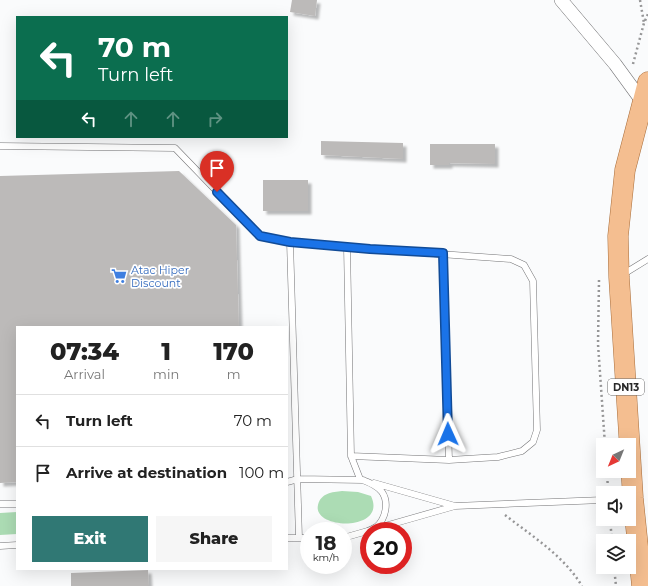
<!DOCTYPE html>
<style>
:root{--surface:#fff;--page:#f6f6f6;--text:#222;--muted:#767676;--line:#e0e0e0;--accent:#307874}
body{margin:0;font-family:Montserrat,sans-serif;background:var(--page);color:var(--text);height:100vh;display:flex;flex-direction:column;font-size:15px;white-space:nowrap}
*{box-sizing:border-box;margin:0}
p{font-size:13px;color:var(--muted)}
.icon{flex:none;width:22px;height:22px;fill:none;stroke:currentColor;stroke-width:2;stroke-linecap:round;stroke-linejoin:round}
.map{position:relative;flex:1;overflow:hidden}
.drawer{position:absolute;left:16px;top:326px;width:272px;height:244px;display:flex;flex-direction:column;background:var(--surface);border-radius:0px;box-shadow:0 4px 16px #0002}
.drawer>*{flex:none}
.hud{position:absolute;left:16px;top:16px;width:272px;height:122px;border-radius:0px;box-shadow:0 4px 16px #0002;background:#0b6e4f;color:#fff;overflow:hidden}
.needle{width:26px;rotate:223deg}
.tools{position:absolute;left:596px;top:438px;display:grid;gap:8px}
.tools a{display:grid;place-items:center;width:40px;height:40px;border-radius:0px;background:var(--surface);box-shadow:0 4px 16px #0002;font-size:20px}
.speed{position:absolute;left:300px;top:522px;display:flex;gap:8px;font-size:20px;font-weight:700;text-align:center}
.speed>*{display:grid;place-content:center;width:52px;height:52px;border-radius:50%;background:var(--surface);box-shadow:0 4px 16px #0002;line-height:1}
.speed small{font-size:10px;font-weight:400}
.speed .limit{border:6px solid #d22;background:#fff;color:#111}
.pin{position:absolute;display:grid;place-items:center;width:34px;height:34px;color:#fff;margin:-41px -17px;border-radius:50% 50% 50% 0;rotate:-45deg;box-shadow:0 0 4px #0007}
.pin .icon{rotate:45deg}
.me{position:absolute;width:44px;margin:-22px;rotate:359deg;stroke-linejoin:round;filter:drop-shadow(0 0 3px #0008)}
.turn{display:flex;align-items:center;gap:14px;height:84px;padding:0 16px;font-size:18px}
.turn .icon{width:52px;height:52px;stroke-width:2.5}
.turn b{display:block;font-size:28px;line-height:34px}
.lanes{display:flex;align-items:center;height:38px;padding:0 16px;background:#0003;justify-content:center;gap:20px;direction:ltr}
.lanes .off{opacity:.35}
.eta{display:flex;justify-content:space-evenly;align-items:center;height:68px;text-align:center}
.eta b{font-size:24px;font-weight:800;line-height:28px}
.primary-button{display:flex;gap:8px;margin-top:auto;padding:8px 16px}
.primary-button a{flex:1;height:46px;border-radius:0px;background:var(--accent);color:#fff;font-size:16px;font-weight:800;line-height:46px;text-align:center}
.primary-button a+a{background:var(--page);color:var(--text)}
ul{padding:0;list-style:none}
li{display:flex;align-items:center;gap:12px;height:52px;padding:0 16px;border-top:1px solid var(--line)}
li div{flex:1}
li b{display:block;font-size:15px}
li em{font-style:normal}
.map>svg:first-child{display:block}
.green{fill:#acdcb4}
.building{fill:#bcbab9;filter:url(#shadow)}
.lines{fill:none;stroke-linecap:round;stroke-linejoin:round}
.service-casing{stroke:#747476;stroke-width:7}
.minor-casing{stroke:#747476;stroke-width:14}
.primary-casing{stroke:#a86e3c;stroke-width:21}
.path{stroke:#969697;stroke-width:2.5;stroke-dasharray:2 3;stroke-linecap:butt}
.service{stroke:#fff;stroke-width:6}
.minor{stroke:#fff;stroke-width:13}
.primary{stroke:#f4be90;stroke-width:20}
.route-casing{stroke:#114b97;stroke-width:10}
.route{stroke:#1a73e8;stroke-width:7}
.labels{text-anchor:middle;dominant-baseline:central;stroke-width:3.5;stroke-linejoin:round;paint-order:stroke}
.shield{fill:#fff;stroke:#696969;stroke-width:1}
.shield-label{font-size:10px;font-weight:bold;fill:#292929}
.shop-label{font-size:11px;fill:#366cbe;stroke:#fff;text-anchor:start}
</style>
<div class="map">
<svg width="648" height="586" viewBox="0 0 648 586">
<defs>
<filter id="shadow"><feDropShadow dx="3.5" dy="3.5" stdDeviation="1" flood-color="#0004"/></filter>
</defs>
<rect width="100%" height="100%" fill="#fafbfc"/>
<path class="green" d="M342,491L358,492L371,496C388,532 312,530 318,505C321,493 332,492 342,491Z
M17,512V534L0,535V513Z"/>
<path class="building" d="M292,0H317L315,16L290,12Z
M321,141L403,143V159L321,155Z
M430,144H495V164L449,163V165H430Z
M179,171L236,225L239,327H17V482L0,483V176Z
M263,180H308V211H263Z
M148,570L149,586H71V573Z"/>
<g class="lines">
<defs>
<path id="service" d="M0,146L175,148L260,236L290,242L370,249L511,259L524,265L533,281L537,430L533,442L522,451L498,457L449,460L351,456
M290,242L299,538
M347,247L351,456L360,479C368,482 377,485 382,492C389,502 386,519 376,527C373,529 368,531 365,532
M443,253L449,460
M622,275L648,259
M287,482L298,479L363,480
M374,483L455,506
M0,504H17
M287,538H309
M343,538L455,506L603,500
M0,546L17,545"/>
<path id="minor" d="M561,0L615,64L642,101"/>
<path id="primary" d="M642,586L633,498L619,277L618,236L625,170L648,82"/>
</defs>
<use href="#service" class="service-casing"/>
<use href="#minor" class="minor-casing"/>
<use href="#primary" class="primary-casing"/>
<path class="path" d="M640,0L644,23
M633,64L644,23L648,14
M599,280L598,344L605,445
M607,471L608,491
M505,515C533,537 563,555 582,586
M610,519L612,541
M614,567L616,586"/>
<use href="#service" class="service"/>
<use href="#minor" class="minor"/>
<use href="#primary" class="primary"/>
</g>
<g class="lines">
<defs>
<path id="route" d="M217,192L260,236L290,242L370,249L443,253L448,434"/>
</defs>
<use href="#route" class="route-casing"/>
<use href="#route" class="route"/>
</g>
<defs>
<symbol id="supermarket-bare" viewBox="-9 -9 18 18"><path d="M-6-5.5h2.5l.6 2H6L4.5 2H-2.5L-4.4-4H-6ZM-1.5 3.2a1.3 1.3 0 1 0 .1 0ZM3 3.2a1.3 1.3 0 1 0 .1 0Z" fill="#3f7fe0" stroke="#fff" stroke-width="2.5" paint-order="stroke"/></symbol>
</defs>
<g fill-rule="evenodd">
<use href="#supermarket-bare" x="108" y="265" width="22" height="22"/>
</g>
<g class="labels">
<rect class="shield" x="608" y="379" width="36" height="16" rx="3"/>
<g class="shield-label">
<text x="626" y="387">DN13</text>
</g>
<g class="shop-label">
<text x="131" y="270">Atac Hiper<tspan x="131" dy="13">Discount</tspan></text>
</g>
</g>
</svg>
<div class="tools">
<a><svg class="needle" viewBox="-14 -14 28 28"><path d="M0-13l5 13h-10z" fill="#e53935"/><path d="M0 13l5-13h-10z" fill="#767676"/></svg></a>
<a><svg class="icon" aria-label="sound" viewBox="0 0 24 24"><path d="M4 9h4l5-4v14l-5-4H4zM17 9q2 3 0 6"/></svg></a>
<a><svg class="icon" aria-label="layers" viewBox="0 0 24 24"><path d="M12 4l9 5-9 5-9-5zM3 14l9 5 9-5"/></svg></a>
</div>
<div class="speed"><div>18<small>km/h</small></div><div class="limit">20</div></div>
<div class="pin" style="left:217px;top:192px;background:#d93025"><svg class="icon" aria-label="arrive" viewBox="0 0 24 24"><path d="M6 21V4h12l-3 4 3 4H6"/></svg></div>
<svg class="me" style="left:448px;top:434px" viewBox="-20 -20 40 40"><path d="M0-17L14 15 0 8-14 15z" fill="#1a73e8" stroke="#fff" stroke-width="4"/></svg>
<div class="hud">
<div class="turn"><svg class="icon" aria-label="left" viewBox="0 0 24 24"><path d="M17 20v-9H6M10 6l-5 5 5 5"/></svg><div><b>70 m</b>Turn left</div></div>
<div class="lanes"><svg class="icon" aria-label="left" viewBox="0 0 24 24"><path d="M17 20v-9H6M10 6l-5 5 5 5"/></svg><svg class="icon off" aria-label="ahead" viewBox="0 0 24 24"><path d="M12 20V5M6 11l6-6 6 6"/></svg><svg class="icon off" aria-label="ahead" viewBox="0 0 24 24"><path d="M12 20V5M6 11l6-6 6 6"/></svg><svg class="icon off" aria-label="right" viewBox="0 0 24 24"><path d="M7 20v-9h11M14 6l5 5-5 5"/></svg></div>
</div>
<section class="drawer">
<div class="eta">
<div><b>07:34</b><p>Arrival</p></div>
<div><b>1</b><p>min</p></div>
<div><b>170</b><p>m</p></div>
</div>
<ul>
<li><svg class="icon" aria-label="left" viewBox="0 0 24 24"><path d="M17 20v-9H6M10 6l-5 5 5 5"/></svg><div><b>Turn left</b></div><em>70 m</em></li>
<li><svg class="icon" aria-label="arrive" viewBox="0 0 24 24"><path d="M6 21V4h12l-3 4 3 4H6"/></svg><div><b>Arrive at destination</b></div><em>100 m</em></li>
</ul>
<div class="primary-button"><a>Exit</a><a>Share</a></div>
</section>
</div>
